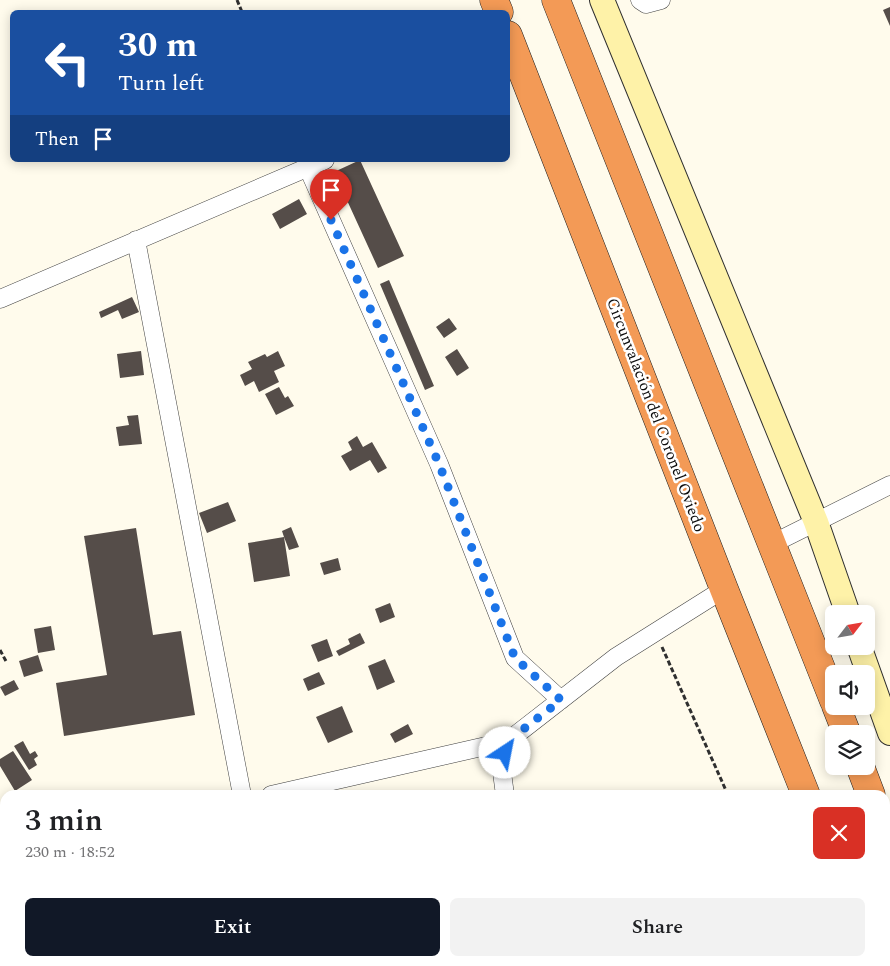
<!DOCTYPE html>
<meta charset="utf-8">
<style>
:root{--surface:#fff;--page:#f2f2f2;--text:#202124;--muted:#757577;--accent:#111827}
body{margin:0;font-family:Spectral,serif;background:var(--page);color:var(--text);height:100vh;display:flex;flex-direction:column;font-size:19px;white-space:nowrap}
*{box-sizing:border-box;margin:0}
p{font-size:16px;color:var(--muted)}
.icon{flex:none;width:28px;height:28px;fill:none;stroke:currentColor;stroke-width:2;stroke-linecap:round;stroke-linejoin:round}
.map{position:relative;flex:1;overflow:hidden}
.details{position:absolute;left:0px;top:790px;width:890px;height:176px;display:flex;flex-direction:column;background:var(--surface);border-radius:15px 15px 0 0;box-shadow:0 2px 12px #0003}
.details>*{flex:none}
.banner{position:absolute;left:10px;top:10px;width:500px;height:152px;border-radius:8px;box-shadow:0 2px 12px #0003;background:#1a4fa0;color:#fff;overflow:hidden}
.needle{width:32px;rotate:59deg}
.controls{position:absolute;left:825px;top:605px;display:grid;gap:10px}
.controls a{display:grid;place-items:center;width:50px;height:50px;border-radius:8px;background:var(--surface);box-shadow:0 2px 12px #0003;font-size:25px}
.pin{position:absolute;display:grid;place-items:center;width:42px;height:42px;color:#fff;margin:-51px -21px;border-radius:50% 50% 50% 0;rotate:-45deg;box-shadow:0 0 5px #0007}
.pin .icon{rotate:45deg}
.me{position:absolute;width:55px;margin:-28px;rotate:34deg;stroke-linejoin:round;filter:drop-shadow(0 0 4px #0008)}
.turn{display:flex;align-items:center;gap:18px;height:105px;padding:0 25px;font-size:22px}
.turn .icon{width:65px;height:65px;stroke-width:2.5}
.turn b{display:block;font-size:35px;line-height:42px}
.then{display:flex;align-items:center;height:48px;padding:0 25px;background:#0003;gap:10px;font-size:19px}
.round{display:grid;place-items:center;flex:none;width:52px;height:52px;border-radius:8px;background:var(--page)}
.headline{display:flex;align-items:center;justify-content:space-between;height:85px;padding:0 25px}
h1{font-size:30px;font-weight:600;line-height:38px}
.primary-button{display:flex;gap:10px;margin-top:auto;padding:10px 25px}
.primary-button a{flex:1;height:58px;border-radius:8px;background:var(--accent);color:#fff;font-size:20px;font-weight:600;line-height:58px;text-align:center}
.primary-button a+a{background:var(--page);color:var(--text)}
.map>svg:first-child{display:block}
.building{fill:#554d49}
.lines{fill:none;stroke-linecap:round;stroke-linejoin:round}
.lane-casing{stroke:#404040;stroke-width:11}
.street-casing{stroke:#404040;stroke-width:19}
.secondary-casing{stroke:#2f2f2f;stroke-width:26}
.highway-casing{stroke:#1e1e1e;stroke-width:29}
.path{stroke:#2f2f2f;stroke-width:3;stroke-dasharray:5 2.5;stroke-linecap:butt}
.lane{stroke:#fff;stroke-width:9}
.street{stroke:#fff;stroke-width:18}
.secondary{stroke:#fef2a8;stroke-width:24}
.highway{stroke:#f39a56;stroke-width:28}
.route{stroke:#1a73e8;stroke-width:9;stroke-dasharray:0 16.2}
.labels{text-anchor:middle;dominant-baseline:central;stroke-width:5;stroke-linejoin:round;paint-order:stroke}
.street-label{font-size:16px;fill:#0d0d0d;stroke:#fff}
</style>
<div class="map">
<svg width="890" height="966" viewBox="0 0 890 966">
<rect width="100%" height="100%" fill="#fffbec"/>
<path class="building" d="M890,7V26L883,10Z
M360,160L404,256L378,268L334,172Z
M299,199L307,214L280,229L272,214Z
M389,280L434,386L425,390L380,284Z
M132,297L139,312L122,319L118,310L101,318L99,312Z
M449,318L457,329L444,338L436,327Z
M457,349L469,368L457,376L445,357Z
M141,351L144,375L120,378L117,354Z
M278,351L285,366L274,371L279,382L259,392L254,381L245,386L240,375L252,369L248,362L265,354L267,357Z
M279,387L285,398L288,396L294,406L276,415L265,394Z
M138,415L142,444L119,446L116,427L129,425L127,416Z
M357,436L363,447L372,442L387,468L378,473L370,460L350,471L341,456L352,450L348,442Z
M228,502L236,521L207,533L199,513Z
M291,527L299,547L289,550L284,537L290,576L254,582L248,543L284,537L282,531Z
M136,528L153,635L181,631L195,715L64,736L56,683L107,675L84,536Z
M338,558L341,570L324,575L320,563Z
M390,603L395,617L380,623L375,609Z
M51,626L55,650L38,653L34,629Z
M360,633L365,643L339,656L336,651L350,644L348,639Z
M327,639L333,656L318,662L311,645Z
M38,655L43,671L24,677L19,661Z
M385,659L395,682L377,690L368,666Z
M319,672L325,684L308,691L303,679Z
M14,680L19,689L5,696L0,687Z
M342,706L353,732L328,743L316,717Z
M408,724L413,734L395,743L390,734Z
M23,741L30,754L35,751L38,756L34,759L37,765L29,770L14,746Z
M13,751L32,780L15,791L0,766V759Z
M151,790L177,793L176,795H150Z
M549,961H577L578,965L552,966Z"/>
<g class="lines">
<defs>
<path id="lane" d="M0,927L5,926"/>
<path id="street" d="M640,0L646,4L661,0
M308,168L439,464L515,658L561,700
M136,240L242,795
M0,299L325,160
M772,544L890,485
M271,795L508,741L616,657L724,589
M505,795L501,765L508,741
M280,961L282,966
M424,966L431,961"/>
<path id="secondary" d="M602,0L816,522L848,614
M859,646L890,733"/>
<path id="highway" d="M494,0L499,12
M556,0L834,701
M508,35L724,589L806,795
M836,706L847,734
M860,766L871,795
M885,831L890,843
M873,961L875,966"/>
</defs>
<use href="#lane" class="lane-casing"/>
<use href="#street" class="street-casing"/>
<use href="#secondary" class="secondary-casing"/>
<use href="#highway" class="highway-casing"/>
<path class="path" d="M237,0L242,12
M662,647L728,795
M0,650L7,663
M804,961L806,966"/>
<use href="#lane" class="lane"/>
<use href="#street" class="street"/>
<use href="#secondary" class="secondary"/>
<use href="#highway" class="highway"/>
</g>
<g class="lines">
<path class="route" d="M331,220L439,464L515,658L561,700L508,741L505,753"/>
</g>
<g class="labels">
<g class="street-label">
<text transform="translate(656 415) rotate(69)">Circunvalación del Coronel Oviedo</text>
</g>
</g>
</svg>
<div class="controls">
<a><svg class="needle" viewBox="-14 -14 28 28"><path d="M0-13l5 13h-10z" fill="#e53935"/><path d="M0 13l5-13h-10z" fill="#757577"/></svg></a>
<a><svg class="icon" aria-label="sound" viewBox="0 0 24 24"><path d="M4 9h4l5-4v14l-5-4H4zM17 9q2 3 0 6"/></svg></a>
<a><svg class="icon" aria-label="layers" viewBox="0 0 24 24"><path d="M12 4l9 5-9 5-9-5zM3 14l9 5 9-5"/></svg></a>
</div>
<div class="pin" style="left:331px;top:220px;background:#d93025"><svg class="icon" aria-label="arrive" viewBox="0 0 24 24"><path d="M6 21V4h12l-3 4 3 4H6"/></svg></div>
<svg class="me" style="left:505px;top:753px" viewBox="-20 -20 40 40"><circle r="19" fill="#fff"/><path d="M0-13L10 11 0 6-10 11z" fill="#1a73e8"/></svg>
<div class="banner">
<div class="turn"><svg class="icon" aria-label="left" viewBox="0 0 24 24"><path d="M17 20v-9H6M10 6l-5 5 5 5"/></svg><div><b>30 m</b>Turn left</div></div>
<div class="then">Then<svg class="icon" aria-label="arrive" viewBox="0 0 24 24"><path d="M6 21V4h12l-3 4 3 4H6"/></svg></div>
</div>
<section class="details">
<div class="headline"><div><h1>3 min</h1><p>230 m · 18:52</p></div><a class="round" style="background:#d93025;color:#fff"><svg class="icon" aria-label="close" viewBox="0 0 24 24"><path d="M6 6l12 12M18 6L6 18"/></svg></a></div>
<div class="primary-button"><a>Exit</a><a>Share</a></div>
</section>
</div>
